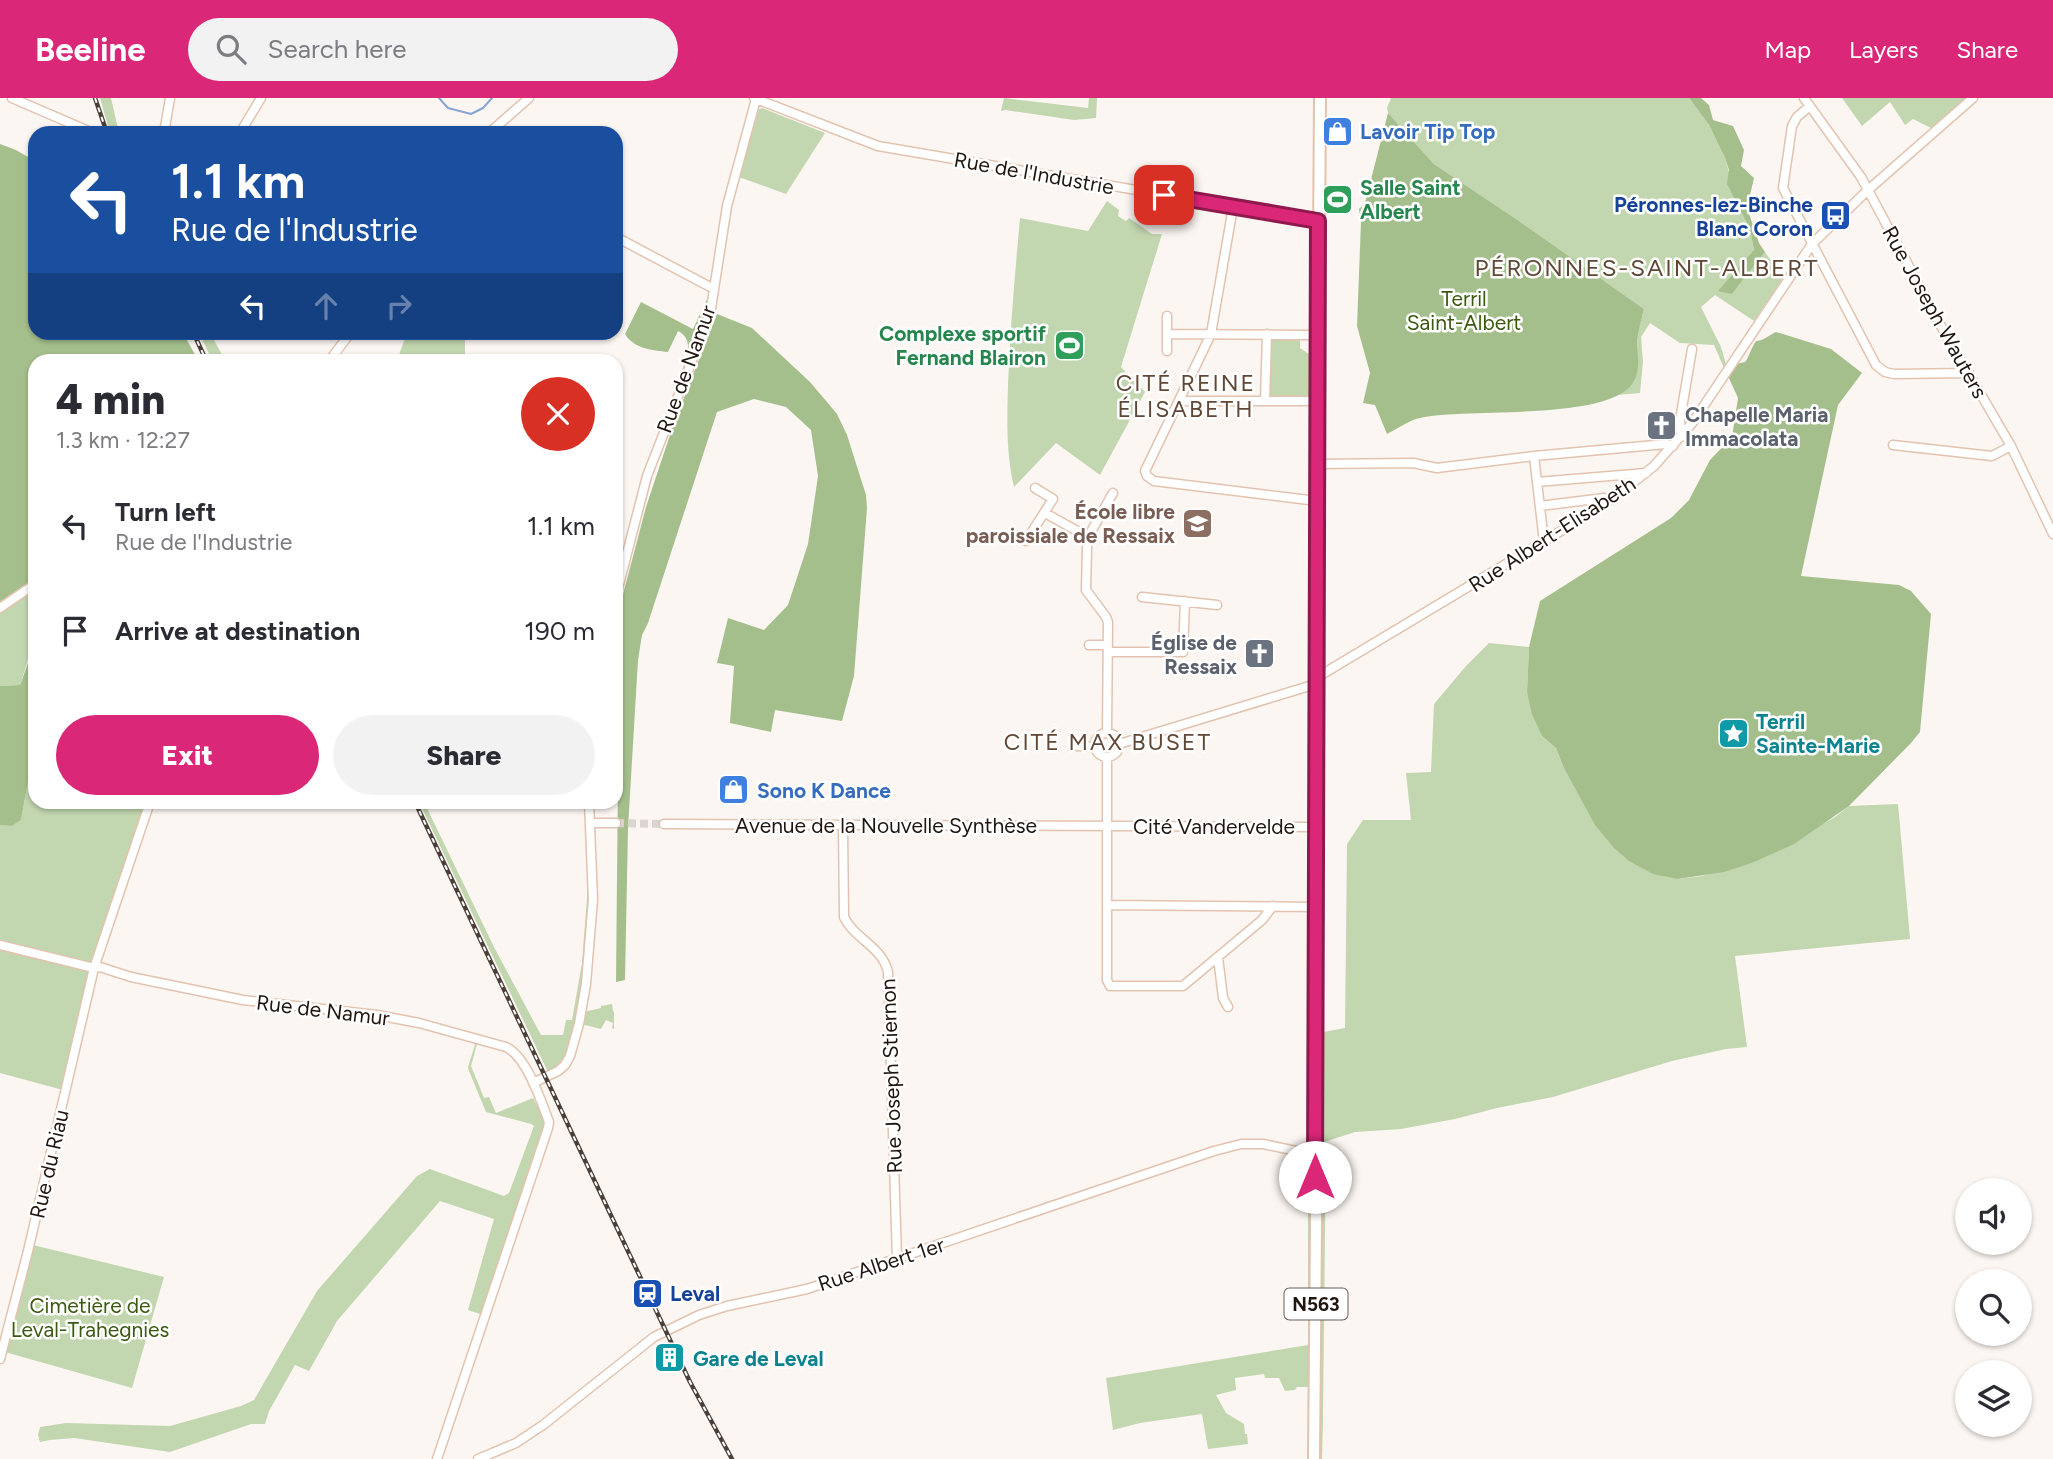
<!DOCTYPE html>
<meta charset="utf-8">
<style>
:root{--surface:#fff;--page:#f2f2f3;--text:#2b2b33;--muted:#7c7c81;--accent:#db2777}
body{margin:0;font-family:Figtree,sans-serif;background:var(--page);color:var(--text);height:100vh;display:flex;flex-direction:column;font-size:26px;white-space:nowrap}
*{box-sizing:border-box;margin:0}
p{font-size:23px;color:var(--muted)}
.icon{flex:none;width:38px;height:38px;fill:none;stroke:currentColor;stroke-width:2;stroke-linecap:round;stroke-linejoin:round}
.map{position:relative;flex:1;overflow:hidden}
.side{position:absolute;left:28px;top:256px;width:595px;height:455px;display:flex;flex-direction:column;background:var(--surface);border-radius:21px;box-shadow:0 2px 5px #0004}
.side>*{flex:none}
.hud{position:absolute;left:28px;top:28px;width:595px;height:214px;border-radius:21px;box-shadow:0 2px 5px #0004;background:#1a4fa0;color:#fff;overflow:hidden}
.tools{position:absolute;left:1955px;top:1080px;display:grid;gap:14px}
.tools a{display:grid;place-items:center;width:77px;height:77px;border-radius:50%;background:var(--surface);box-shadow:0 2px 5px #0004;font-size:35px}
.pin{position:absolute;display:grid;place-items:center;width:60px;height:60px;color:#fff;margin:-30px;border-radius:14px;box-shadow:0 4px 10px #0006}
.me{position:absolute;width:77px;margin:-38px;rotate:0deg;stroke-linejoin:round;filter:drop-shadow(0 0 5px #0008)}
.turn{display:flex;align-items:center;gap:24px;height:147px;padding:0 28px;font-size:32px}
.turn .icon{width:91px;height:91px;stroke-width:2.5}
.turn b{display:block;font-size:49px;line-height:60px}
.lanes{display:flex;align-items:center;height:66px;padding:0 28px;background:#0003;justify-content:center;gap:35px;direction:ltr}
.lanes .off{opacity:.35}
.round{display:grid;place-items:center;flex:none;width:74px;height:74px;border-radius:37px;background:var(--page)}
.headline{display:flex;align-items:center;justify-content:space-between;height:119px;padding:0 28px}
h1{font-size:42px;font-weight:800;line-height:52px}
.primary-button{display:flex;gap:14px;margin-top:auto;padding:14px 28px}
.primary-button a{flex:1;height:80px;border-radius:42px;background:var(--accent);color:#fff;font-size:28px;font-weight:800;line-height:80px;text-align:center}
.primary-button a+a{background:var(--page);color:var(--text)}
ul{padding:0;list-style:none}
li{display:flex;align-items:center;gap:21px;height:105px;padding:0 28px}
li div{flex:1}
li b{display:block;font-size:26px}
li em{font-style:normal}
header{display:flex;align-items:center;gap:42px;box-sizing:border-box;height:98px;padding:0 35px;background:var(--accent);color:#fff}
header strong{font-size:33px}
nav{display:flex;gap:38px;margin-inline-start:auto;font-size:24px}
.search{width:490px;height:63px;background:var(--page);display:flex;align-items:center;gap:18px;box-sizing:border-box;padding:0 24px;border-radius:38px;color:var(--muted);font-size:26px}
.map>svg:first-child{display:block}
.green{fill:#c2d6af}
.forest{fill:#a5bf8c}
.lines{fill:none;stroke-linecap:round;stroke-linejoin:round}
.stream{stroke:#85a5d2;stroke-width:2}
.minor-tunnel{stroke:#dbd4d0;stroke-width:8;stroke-dasharray:8 4;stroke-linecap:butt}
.minor-casing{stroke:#e2c3af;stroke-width:11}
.major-casing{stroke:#e2c3af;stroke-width:14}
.minor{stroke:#fff;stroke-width:8}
.major{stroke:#fff;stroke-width:10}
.rail-casing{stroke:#4a4039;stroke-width:4.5}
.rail{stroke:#fff;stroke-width:2;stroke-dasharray:5;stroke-linecap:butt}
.route-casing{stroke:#8e194d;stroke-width:18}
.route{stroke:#db2777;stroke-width:12}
.labels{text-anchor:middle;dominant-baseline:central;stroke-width:5;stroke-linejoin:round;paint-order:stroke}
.shield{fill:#fff;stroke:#645c57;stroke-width:2}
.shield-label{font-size:19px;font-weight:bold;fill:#21160f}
.shop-label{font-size:21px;font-weight:bold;fill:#366cbe;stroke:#fff;text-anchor:start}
.street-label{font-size:21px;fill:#21160f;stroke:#fff}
.leisure-label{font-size:21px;font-weight:bold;fill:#27864d;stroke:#fff;text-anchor:start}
.transit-label{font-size:21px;font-weight:bold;fill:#164399;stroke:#fff;text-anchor:end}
.park-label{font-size:21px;fill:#3b5a10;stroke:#fff}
.worship-label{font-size:21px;font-weight:bold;fill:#5b616d;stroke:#fff;text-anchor:start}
.education-label{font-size:21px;font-weight:bold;fill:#785e54;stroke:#fff;text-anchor:end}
.culture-label{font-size:21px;font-weight:bold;fill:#0d838f;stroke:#fff;text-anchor:start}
.neighbourhood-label{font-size:23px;letter-spacing:2px;fill:#614735;stroke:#fff}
.quarter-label{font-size:24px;letter-spacing:2px;fill:#614735;stroke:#fff}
</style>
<header>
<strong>Beeline</strong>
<div class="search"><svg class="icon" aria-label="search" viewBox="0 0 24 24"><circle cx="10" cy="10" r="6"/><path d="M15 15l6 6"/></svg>Search here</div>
<nav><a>Map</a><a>Layers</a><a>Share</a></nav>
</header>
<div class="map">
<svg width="2053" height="1361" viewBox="0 0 2053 1361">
<rect width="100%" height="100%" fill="#fcf6f2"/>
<path class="green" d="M100,0H111L119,35H110Z
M1004,0L1088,10L1089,0H1097L1096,20L1074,22L1005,12L1001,13Z
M1391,0H1689L1709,27L1725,60L1739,109L1750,131L1754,152L1732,196L1765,154L1783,180L1754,223L1715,197L1701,209L1721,249L1726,266L1724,270L1714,247L1680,245L1650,225L1641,239L1643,264L1640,295L1617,297C1642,278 1636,267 1638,240C1638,230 1642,220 1644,211L1522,125L1434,66L1388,15L1387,10Z
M1842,0H1966L1931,30L1913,21L1905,27L1890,4L1862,28Z
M762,10L825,35L786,96L739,79L759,11Z
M1107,103L1119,112L1118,118L1126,123L1129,120L1152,136H1162L1121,269L1145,294L1100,377L1056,345L1014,389C1006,355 1007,322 1008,287C1010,231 1015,176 1020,120L1088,133Z
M199,235H210L225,262H212Z
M407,235H465V262H397Z
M1269,241L1300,242V250L1312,258V298L1269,300Z
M35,488V549L30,555L20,587L0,588V513Z
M1489,545L1529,549L1527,594L1542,638L1556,650L1563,668L1678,781L1702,778L1752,765L1835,719L1849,708L1898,706L1910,841L1735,858L1747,949L1726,951L1672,963L1553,999L1497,1010L1455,1021L1401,1031L1355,1034L1324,1044V934L1345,930L1347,746L1363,722H1411L1406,675L1431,674L1434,606L1466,568Z
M35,645V704H148L95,863L90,866L0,845V727L12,728L21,722Z
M419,704H424L494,849L541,937H563L566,922H572L582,865L588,787L591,788C587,840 587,895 572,945C569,955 559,963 555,973L548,974Z
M0,849L87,872L89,876L63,992L0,975Z
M612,906L613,913L614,914V931L612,930L613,925L606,922L601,931L581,926L584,914L601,910V908Z
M472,943L477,946L471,968L484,1000L489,999L496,1015L533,1000L546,1023L485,1212L480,1216L468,1212L494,1121L440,1103L337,1223L309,1273L295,1267L269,1313L265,1326H251L170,1354L74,1340L50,1342L40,1344L38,1337L40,1329L66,1325L170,1328L241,1308L254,1302L317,1193L417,1078L430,1071L504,1098L509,1095L534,1028L531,1026L486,1014L469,973L468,969L475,947Z
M1326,1047L1323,1319L1322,1361H1319L1321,1051Z
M1287,1055L1306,1061L1311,1065L1312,1293H1308V1289H1297L1295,1292L1285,1293L1279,1280H1265L1264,1276L1235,1280L1236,1292L1216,1297L1226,1315L1244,1326L1245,1336H1247L1248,1346L1208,1351L1202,1316L1140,1325L1113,1332L1106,1280L1308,1247V1065Z
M33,1147L164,1179L132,1290L5,1254Z"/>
<path class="forest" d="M1689,0H1701L1709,7L1713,22L1733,28L1744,52L1741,68L1754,80L1747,110L1759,145L1765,154L1732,196L1718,193L1754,152L1750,131L1727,86L1729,72L1725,60L1709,27Z
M1388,15L1434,66L1522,125L1644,211C1642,220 1639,229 1638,237C1636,251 1641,268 1635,281C1616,326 1459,308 1416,321C1407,324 1397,331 1387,336L1375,307L1363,305L1370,275L1357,228L1361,124L1359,111L1365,105Z
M0,46L16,52L35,63V234L183,235L198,262H35V482L0,506Z
M709,197L711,203L681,287L677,285C683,269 698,243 678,233L668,254C652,252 634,251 625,236L641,204L693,231Z
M717,216L752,230L810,284L827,304L837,316L847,337L866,397L867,410L854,578L842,623L775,612L771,634L730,625L734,568L717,565L728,520L764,532L788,507L808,446L818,378L811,332L786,309L754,301L717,314L648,525L642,537L638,562L628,730L625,882L616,884L619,572L616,571V523L646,409L674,325Z
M1776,234L1831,251L1862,275L1838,307L1801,478L1899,487L1911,493L1931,516L1920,634L1911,645L1849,708L1794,746L1752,765L1724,774L1678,781L1653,776L1629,763L1614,750L1595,727L1563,668L1556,650L1542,638L1532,616L1527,594L1529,549L1540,503L1671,420L1689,402L1710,362L1732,339L1738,300L1728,278L1736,266L1745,264C1750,257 1751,250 1756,243C1763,243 1769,237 1776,234Z
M34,549L35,645L21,722L12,728L0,727V588L20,587Z"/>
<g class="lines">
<path class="stream" d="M439,0L448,10L471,16L483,10L492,0"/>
<path class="minor-tunnel" d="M616,725L664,726"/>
<defs>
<path id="minor" d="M12,0L93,35
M754,0L878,48L1318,123
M1804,0L1861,79L1941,228L2011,348L2053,436
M1810,8L1797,19L1792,28L1783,90L1876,267L1885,274L1894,276L1969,275
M164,35L170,0
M240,35L261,0
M489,35L529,0
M1233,109L1211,236L1145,373L1147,378L1154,383L1317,403
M616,139L714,191
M1167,218V253
M1168,236L1318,237
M330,262L351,234
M1179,303H1318
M1265,303L1267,236
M1681,339L1680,322L1692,251
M1893,347L1992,358L2011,348
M1534,358L1544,444
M1317,366L1413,365L1437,370L1534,358L1666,346L1673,348
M1537,384L1646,375
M1540,408L1604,400L1607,404
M1045,415L1088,439
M1026,443L1053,401L1035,390
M616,498L647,378L710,217L727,108L756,1
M1142,499L1217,507
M0,510L35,486
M1089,547H1108
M1108,554H1183L1185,503
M1316,580L1571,427L1616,398L1654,368L1693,324L1812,146L1868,92L1973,0
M1095 647a12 12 0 1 1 24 0a12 12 0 1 1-24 0Z
M1107,635L1108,524L1106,519L1086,492L1087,451L1088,439L1113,395
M1119,646L1316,586
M1077,648L1095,649
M1107,660V882L1110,888H1183L1262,822L1273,808
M590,725H616
M664,726L1316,729
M843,727L844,819C854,841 882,848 888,874L897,1161
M1107,807L1315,809
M0,847L94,870L100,869L131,879L243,902L377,917L419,925L506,949C527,959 541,1003 549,1024L548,1030L437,1361
M1218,859L1223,900L1228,909
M533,985L558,973L565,967L570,958L579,926L586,886L593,801L589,704
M0,1261L28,1153L94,870L150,704
M478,1361L516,1345L543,1327L654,1239L699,1217L727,1208L807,1191L1214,1053L1241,1046H1263L1315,1057"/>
<path id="major" d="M1314,1361L1316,1125L1314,895L1320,0"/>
</defs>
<use href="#minor" class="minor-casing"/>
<use href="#major" class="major-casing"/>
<use href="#minor" class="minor"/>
<use href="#major" class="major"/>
<defs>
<path id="rail" d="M95,0L107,35
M193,234L206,262
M415,704L690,1284L732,1361"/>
</defs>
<use href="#rail" class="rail-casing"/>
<use href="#rail" class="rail"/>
</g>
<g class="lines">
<defs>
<path id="route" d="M1164,97L1318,123L1315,1079"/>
</defs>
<use href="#route" class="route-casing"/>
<use href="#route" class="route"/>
</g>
<defs>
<symbol id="shop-square" viewBox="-11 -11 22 22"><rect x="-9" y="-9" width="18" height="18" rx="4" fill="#3f7fe0" stroke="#fff"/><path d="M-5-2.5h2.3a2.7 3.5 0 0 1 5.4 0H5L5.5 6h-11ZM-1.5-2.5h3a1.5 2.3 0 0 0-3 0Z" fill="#fff"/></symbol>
<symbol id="stadium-square" viewBox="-11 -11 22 22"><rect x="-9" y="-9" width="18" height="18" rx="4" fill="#2e9e5b" stroke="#fff"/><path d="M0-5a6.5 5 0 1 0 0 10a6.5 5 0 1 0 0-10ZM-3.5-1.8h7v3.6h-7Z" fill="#fff"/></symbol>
<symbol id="bus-square" viewBox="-11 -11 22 22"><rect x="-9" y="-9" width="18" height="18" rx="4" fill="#1a4fb4" stroke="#fff"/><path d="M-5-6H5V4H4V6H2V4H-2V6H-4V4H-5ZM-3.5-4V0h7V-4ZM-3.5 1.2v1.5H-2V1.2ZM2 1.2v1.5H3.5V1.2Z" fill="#fff"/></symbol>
<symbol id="church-square" viewBox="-11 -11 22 22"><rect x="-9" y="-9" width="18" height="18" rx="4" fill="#6b7280" stroke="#fff"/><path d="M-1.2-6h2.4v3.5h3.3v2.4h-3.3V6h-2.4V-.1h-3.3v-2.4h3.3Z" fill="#fff"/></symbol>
<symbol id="school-square" viewBox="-11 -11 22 22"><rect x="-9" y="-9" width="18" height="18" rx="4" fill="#8d6e63" stroke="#fff"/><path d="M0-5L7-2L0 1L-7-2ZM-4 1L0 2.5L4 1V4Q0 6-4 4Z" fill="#fff"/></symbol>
<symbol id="sight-square" viewBox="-11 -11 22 22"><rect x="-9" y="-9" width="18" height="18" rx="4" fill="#0f9aa8" stroke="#fff"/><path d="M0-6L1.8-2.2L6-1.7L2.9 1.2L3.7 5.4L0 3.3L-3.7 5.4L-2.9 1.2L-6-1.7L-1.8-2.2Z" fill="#fff"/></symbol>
<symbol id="station-square" viewBox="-11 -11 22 22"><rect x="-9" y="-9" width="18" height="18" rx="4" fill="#1a4fb4" stroke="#fff"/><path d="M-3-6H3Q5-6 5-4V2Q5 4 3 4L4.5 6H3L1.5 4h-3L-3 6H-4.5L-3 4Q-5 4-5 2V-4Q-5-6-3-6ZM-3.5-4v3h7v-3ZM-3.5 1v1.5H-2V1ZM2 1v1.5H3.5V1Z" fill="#fff"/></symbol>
<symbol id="building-square" viewBox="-11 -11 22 22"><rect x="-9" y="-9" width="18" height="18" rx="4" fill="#0f9aa8" stroke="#fff"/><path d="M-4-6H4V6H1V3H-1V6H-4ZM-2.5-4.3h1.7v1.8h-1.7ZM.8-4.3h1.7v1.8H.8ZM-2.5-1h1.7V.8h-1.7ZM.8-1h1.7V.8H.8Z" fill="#fff"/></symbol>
</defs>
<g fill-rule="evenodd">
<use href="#shop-square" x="1320" y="16" width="35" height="35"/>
<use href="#stadium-square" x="1320" y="84" width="35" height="35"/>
<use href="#bus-square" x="1818" y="100" width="35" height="35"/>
<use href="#stadium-square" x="1052" y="230" width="35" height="35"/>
<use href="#church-square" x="1644" y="310" width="35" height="35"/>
<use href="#school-square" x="1180" y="408" width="35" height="35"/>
<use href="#church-square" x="1242" y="538" width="35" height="35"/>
<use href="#sight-square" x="1716" y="618" width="35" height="35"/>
<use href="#shop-square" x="716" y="674" width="35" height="35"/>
<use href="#station-square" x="630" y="1178" width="35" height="35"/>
<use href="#building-square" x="652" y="1242" width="35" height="35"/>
</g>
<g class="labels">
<rect class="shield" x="1284.5" y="1190.5" width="63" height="31" rx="5"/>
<g class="shield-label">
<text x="1316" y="1206">N563</text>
</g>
<g class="shop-label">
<text x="1360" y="33">Lavoir Tip Top</text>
<text x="757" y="692">Sono K Dance</text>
</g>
<g class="street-label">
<text transform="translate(1034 75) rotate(10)">Rue de l'Industrie</text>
<text transform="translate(1935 214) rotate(61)">Rue Joseph Wauters</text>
<text transform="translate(686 271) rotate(-70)">Rue de Namur</text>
<text transform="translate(1552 436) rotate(-33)">Rue Albert-Elisabeth</text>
<text x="886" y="727">Avenue de la Nouvelle Synthèse</text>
<text x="1214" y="728">Cité Vandervelde</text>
<text transform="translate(323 912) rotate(7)">Rue de Namur</text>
<text transform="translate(891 978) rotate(-92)">Rue Joseph Stiernon</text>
<text transform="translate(49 1066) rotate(-77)">Rue du Riau</text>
<text transform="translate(881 1166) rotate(-18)">Rue Albert 1er</text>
</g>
<g class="leisure-label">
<text x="1360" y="89">Salle Saint<tspan x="1360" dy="24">Albert</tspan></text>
<text x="1046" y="235" text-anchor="end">Complexe sportif<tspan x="1046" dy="24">Fernand Blairon</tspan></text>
</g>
<g class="transit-label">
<text x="1813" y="106">Péronnes-lez-Binche<tspan x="1813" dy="24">Blanc Coron</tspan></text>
<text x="670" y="1195" text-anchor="start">Leval</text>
</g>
<g class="park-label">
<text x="1464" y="200">Terril<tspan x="1464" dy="24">Saint-Albert</tspan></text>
<text x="90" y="1207">Cimetière de<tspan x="90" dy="24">Leval-Trahegnies</tspan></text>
</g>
<g class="worship-label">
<text x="1685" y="316">Chapelle Maria<tspan x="1685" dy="24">Immacolata</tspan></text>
<text x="1237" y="544" text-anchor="end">Église de<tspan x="1237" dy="24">Ressaix</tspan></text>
</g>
<g class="education-label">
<text x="1175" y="413">École libre<tspan x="1175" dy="24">paroissiale de Ressaix</tspan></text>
</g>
<g class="culture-label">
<text x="1756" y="623">Terril<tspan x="1756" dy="24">Sainte-Marie</tspan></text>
<text x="693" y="1260">Gare de Leval</text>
</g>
<g class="neighbourhood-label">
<text x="1186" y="285">CITÉ REINE<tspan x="1186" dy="26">ÉLISABETH</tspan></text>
<text x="1108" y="644">CITÉ MAX BUSET</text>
</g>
<g class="quarter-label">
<text x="1647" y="169">PÉRONNES-SAINT-ALBERT</text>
</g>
</g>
</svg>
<div class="tools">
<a><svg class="icon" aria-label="sound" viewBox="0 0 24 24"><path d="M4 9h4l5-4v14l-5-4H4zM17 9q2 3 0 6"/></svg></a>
<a><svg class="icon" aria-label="search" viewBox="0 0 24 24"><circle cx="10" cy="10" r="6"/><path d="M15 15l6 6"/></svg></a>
<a><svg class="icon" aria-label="layers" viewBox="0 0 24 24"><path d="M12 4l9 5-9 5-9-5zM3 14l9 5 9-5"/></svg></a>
</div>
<div class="pin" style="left:1164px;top:97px;background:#d93025"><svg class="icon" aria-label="arrive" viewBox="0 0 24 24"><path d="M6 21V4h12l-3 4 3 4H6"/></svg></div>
<svg class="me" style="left:1315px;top:1079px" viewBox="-20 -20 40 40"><circle r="19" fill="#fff"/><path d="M0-13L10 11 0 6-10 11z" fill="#db2777"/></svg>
<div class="hud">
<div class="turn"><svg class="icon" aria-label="left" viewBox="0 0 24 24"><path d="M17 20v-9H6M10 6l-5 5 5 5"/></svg><div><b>1.1 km</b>Rue de l'Industrie</div></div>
<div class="lanes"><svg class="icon" aria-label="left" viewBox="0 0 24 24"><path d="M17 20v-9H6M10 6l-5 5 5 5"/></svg><svg class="icon off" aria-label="ahead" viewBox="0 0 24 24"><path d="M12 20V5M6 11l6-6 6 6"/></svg><svg class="icon off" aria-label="right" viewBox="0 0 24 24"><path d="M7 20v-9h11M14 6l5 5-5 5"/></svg></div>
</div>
<section class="side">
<div class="headline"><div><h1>4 min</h1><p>1.3 km · 12:27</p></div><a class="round" style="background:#d93025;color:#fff"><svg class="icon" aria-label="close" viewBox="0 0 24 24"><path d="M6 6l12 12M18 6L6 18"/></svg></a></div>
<ul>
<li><svg class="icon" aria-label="left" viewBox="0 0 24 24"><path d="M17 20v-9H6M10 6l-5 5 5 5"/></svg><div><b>Turn left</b><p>Rue de l'Industrie</p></div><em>1.1 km</em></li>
<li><svg class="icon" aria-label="arrive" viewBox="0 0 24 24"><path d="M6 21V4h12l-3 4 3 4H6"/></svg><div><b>Arrive at destination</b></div><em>190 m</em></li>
</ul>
<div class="primary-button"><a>Exit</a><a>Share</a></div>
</section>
</div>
